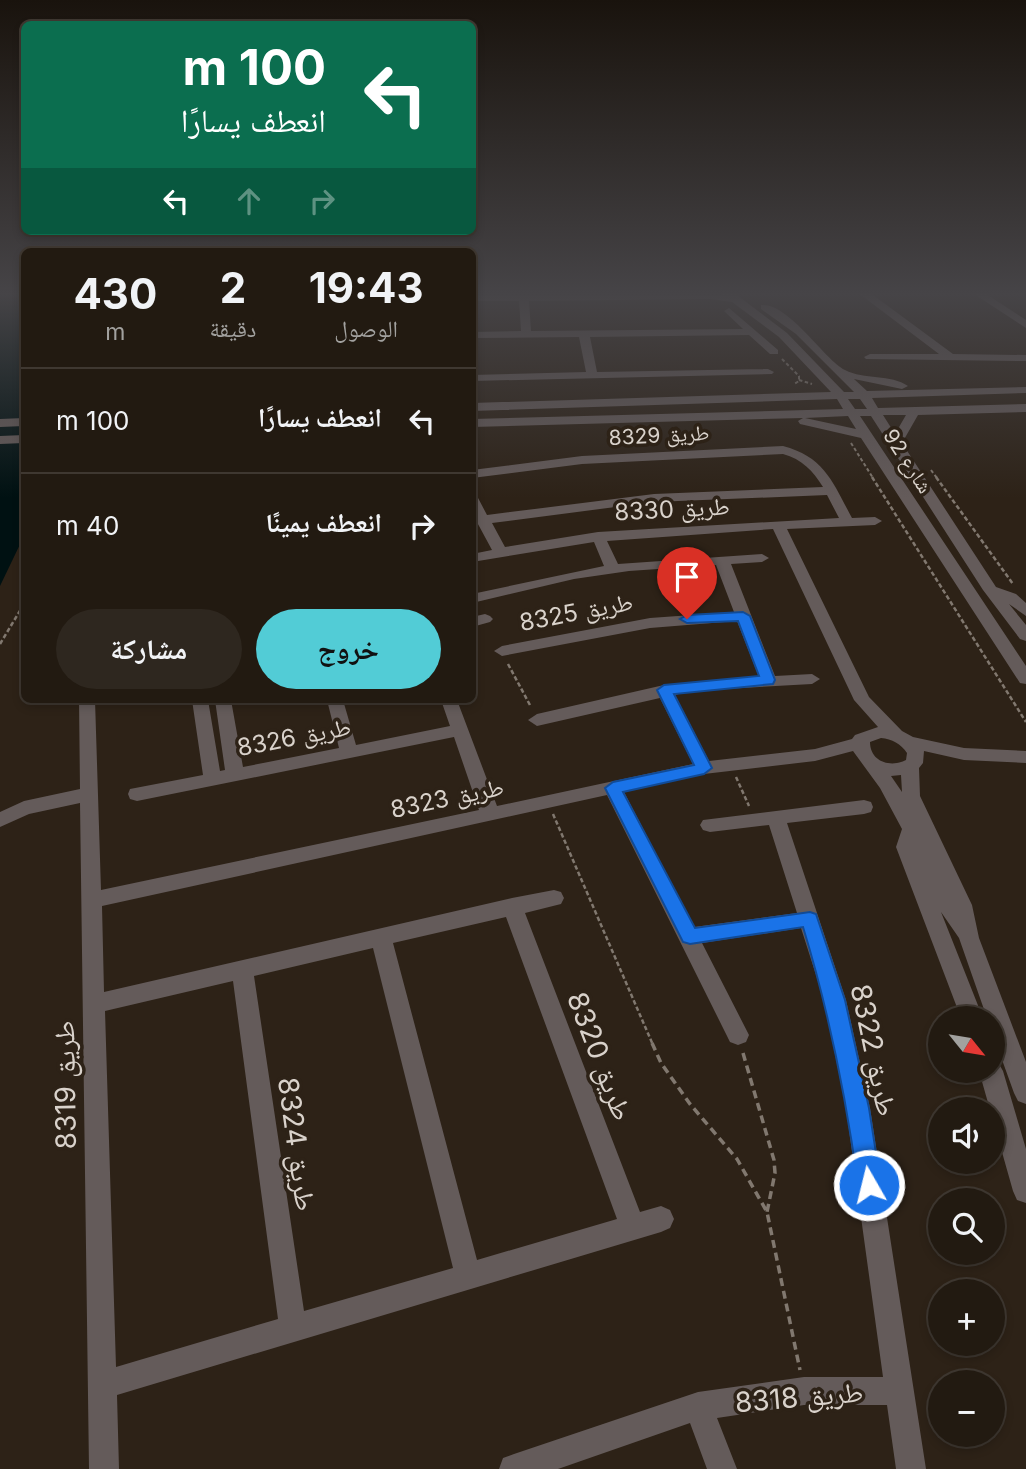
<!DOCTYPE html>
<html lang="ar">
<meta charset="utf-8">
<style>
:root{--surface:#221a11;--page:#2e271f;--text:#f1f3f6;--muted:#a2a19f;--line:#3f3831;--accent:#52ccd6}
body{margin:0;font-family:Inter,"Noto Naskh Arabic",sans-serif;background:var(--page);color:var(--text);direction:rtl;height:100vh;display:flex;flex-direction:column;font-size:26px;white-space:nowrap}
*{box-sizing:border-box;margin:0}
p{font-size:23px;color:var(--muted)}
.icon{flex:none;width:38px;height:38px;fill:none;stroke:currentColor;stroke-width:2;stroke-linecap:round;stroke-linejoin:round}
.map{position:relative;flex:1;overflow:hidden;direction:ltr}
.panel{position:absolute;left:21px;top:248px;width:455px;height:455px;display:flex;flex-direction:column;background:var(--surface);border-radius:10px;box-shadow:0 4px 10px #0003,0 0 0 2px var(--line);direction:rtl}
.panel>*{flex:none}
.banner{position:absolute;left:21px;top:21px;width:455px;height:214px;border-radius:10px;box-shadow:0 4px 10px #0003,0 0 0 2px var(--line);direction:rtl;background:#0b6e4f;color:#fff;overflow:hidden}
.needle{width:46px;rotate:120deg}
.controls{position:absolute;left:928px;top:1006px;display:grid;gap:14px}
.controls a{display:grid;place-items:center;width:77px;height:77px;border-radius:50%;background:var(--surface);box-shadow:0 4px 10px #0003,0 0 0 2px var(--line);font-size:35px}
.pin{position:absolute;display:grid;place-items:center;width:60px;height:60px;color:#fff;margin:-72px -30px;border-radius:50% 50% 50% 0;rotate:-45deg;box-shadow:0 0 7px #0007}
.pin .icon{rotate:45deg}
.me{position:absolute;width:77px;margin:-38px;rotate:352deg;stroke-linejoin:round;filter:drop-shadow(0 0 5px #0008)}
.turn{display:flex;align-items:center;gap:24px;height:147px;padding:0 35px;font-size:32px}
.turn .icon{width:91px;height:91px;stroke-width:2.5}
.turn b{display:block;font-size:49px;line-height:60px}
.lanes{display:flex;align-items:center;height:66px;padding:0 35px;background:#0003;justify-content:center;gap:35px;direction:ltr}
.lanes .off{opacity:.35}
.eta{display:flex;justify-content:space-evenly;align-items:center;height:119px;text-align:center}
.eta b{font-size:42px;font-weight:700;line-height:49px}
.cta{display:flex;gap:14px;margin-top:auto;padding:14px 35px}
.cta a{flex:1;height:80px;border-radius:42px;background:var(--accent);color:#111;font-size:28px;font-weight:700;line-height:80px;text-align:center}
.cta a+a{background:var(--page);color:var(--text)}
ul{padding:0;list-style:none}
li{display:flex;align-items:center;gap:21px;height:105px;padding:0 35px;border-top:2px solid var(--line)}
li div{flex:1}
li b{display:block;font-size:26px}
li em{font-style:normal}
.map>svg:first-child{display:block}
.water{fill:#001112}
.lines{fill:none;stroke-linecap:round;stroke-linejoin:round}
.path-far2{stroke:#81786f;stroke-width:2;stroke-dasharray:3.5 2.5;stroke-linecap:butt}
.path-far1{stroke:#81786f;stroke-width:2.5;stroke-dasharray:4.5 2.5;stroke-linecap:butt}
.path{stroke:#81786f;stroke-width:3.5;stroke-dasharray:8 5;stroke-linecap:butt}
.minor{fill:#645b5a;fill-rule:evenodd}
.route{fill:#1a73e8;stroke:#114b97;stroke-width:2}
.labels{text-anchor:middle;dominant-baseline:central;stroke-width:7;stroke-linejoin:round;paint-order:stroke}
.far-street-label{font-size:21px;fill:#d9d2cb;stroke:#2d2217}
.street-label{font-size:24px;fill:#d9d2cb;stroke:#2d2217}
.near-street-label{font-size:28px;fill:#d9d2cb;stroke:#2d2217}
</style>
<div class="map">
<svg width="1026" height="1469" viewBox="0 0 1026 1469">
<rect width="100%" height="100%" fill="#2d2217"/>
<path class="water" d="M0,292H24V536L0,586Z"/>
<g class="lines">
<path class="path-far2" d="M782,359L799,376V381L794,384
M799,380L812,384
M851,443L873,478
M931,470L937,478"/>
<path class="path-far1" d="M872,477L1026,722
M936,477L1013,584
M0,644L24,604
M508,664L531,707
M736,777L749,806
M553,814L653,1045"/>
<path class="path" d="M652,1043L661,1063L690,1104L737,1159L767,1212L800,1370
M743,1053L774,1160L775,1173L767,1212"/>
<path class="minor" d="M721,292H733L787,333L844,392H854L796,334L761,309V305C788,302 824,359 845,370C864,380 891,374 908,386L902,389L854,379L867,391L1026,387V393L872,398L878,408L1026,404V412L918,415L902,443L996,587L1016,594L1026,603V616L1009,604L1026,625V641L1020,639L983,590L871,416H860L1026,666V684L1020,683L861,438L800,424L798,421L803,418L472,427V419L843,409L837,399L472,411V403L831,392L779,337L732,302L710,299L529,301L531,331L743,329L724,311L729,308L778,350V354H770L749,335L590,337L597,372L768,369L774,372L772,374L472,381V375L586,372L579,337L472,338V332L521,331L519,301H472V295H723ZM848,399H860L867,409H855ZM883,415H906L895,434ZM848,416L856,429L805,418Z
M857,292H869L953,354L1026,355V361L866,359L864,357L870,354H939Z
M971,292H983L1026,320V328Z
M24,418V426L0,427V419Z
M24,435V443L0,444V436Z
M783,446C825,457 833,483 852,518L875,517L882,521L875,525L787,529L869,697L902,731L913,737L964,748L1026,751V763L964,760L924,751L923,763L919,768L920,796L972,905L979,938L1026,1062V1104L1018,1101L1014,1093L992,1032V1018H987L959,938L941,912L983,1018H961L896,847L902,829L880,788L853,751L815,761L704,774L624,792L694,927L797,913L769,825L710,832L703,830L700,825L703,820L864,800L871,802L873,807L871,812L864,814L787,823L846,1000L870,1108L926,1469H896L887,1405H804L717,1418L737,1469H707L690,1423L558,1469H499L503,1458L514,1454L698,1392L804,1377H883L846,1108L824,1000L801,928L702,943L749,1035L746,1042L738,1045L730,1042L607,795L102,906L104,992L512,898L554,890L561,892L564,898L561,904L525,913L640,1212L661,1206L670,1210L674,1219L670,1228L661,1232L117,1395L119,1469H89L80,803L29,814L0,827V812L24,801L80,789L79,700H95L101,890L479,810L454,737L137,801L130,799L128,794L130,789L203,775L192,700H208L220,771L225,770L215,700H231L243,767L339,748L327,700H343L356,745L450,726L441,700H457L497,806L693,764L660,698L537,726L528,720L537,714L664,685L759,677L737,621L650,628L502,656L494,651L502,646L650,618L734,612L716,565L629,571L574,579L472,603V594L604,566L594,542L472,562V554L492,550L472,513V495L477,496L487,515L654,494L823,487C813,471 802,459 783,454L582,464L472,478V470L582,456ZM827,495L839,518L598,532L505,547L492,523L654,502ZM773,529L854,700L878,727L855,735L852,739L815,749L709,761L675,695L690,691L812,684L820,679L812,674L775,676L731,564L762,562L769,558L762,554L618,564L607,541ZM881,738C892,739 901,744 907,753L906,760C891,768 870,762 870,742ZM901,775L902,792L891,776ZM506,917L617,1219L477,1260L393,943ZM373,948L453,1268L304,1311L254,976ZM233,981L278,1319L116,1367L105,1011Z
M485,614L490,616L493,619L490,622L472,627V617Z
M992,1061L999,1064L1003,1071L1026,1149V1203L1017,1200L1013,1191L979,1071H992Z"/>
</g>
<linearGradient id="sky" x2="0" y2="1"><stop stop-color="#19130d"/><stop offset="0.59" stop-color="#464447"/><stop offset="1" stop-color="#464447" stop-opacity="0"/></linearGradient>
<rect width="1026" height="498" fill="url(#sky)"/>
<path class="route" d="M743,612L750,616L775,680L773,684L674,694L712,768L704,774L623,792L695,928L810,912L816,914L845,1000L869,1108L881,1185L878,1193L869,1196L861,1193L858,1185C846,1097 829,1012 803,927L690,944L683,942L605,788L613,782L694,765L657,690L664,685L759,676L738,621L687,623L680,619L687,615Z"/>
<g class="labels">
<g class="far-street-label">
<text transform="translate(659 435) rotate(-3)">طريق 8329</text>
<text transform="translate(908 461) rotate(57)">شارع 92</text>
</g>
<g class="street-label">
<text transform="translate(672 509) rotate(-3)">طريق 8330</text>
<text transform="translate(576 612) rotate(-11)">طريق 8325</text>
<text transform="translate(294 737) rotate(-11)">طريق 8326</text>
<text transform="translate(447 798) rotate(-12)">طريق 8323</text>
</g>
<g class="near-street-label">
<text transform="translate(874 1050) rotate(78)">طريق 8322</text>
<text transform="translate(600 1056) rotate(69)">طريق 8320</text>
<text transform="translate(65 1085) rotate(-91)">طريق 8319</text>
<text transform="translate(297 1144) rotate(82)">طريق 8324</text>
<text transform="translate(799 1397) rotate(-5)">طريق 8318</text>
</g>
</g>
</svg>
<div class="controls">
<a><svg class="needle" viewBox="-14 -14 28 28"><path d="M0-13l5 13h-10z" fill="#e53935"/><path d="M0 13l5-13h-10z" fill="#a2a19f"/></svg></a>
<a><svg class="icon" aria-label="sound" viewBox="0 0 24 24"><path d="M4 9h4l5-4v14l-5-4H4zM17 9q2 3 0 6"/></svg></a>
<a><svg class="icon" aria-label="search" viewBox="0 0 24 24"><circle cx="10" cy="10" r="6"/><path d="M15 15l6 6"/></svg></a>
<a>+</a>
<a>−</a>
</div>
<div class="pin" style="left:687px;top:619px;background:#d93025"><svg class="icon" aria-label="arrive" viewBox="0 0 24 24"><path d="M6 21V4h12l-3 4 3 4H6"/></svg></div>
<svg class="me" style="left:869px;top:1185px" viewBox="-20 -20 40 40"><circle r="17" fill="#1a73e8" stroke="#fff" stroke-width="3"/><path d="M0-11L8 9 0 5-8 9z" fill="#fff"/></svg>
<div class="banner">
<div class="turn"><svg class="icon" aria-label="left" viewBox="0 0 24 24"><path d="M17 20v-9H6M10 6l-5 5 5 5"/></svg><div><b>100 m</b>انعطف يسارًا</div></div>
<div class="lanes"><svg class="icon" aria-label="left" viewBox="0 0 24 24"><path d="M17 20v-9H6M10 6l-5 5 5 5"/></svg><svg class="icon off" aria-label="ahead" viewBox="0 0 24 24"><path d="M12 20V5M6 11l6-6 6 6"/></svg><svg class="icon off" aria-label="right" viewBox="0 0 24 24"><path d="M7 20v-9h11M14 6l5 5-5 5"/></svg></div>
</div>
<section class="panel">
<div class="eta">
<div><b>19:43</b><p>الوصول</p></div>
<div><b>2</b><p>دقيقة</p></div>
<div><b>430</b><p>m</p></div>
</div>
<ul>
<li><svg class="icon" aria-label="left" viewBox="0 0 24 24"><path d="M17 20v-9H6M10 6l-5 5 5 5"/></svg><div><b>انعطف يسارًا</b></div><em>100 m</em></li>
<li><svg class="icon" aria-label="right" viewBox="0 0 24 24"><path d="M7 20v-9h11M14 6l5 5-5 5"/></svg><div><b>انعطف يمينًا</b></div><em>40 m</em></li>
</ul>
<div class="cta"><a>خروج</a><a>مشاركة</a></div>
</section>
</div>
